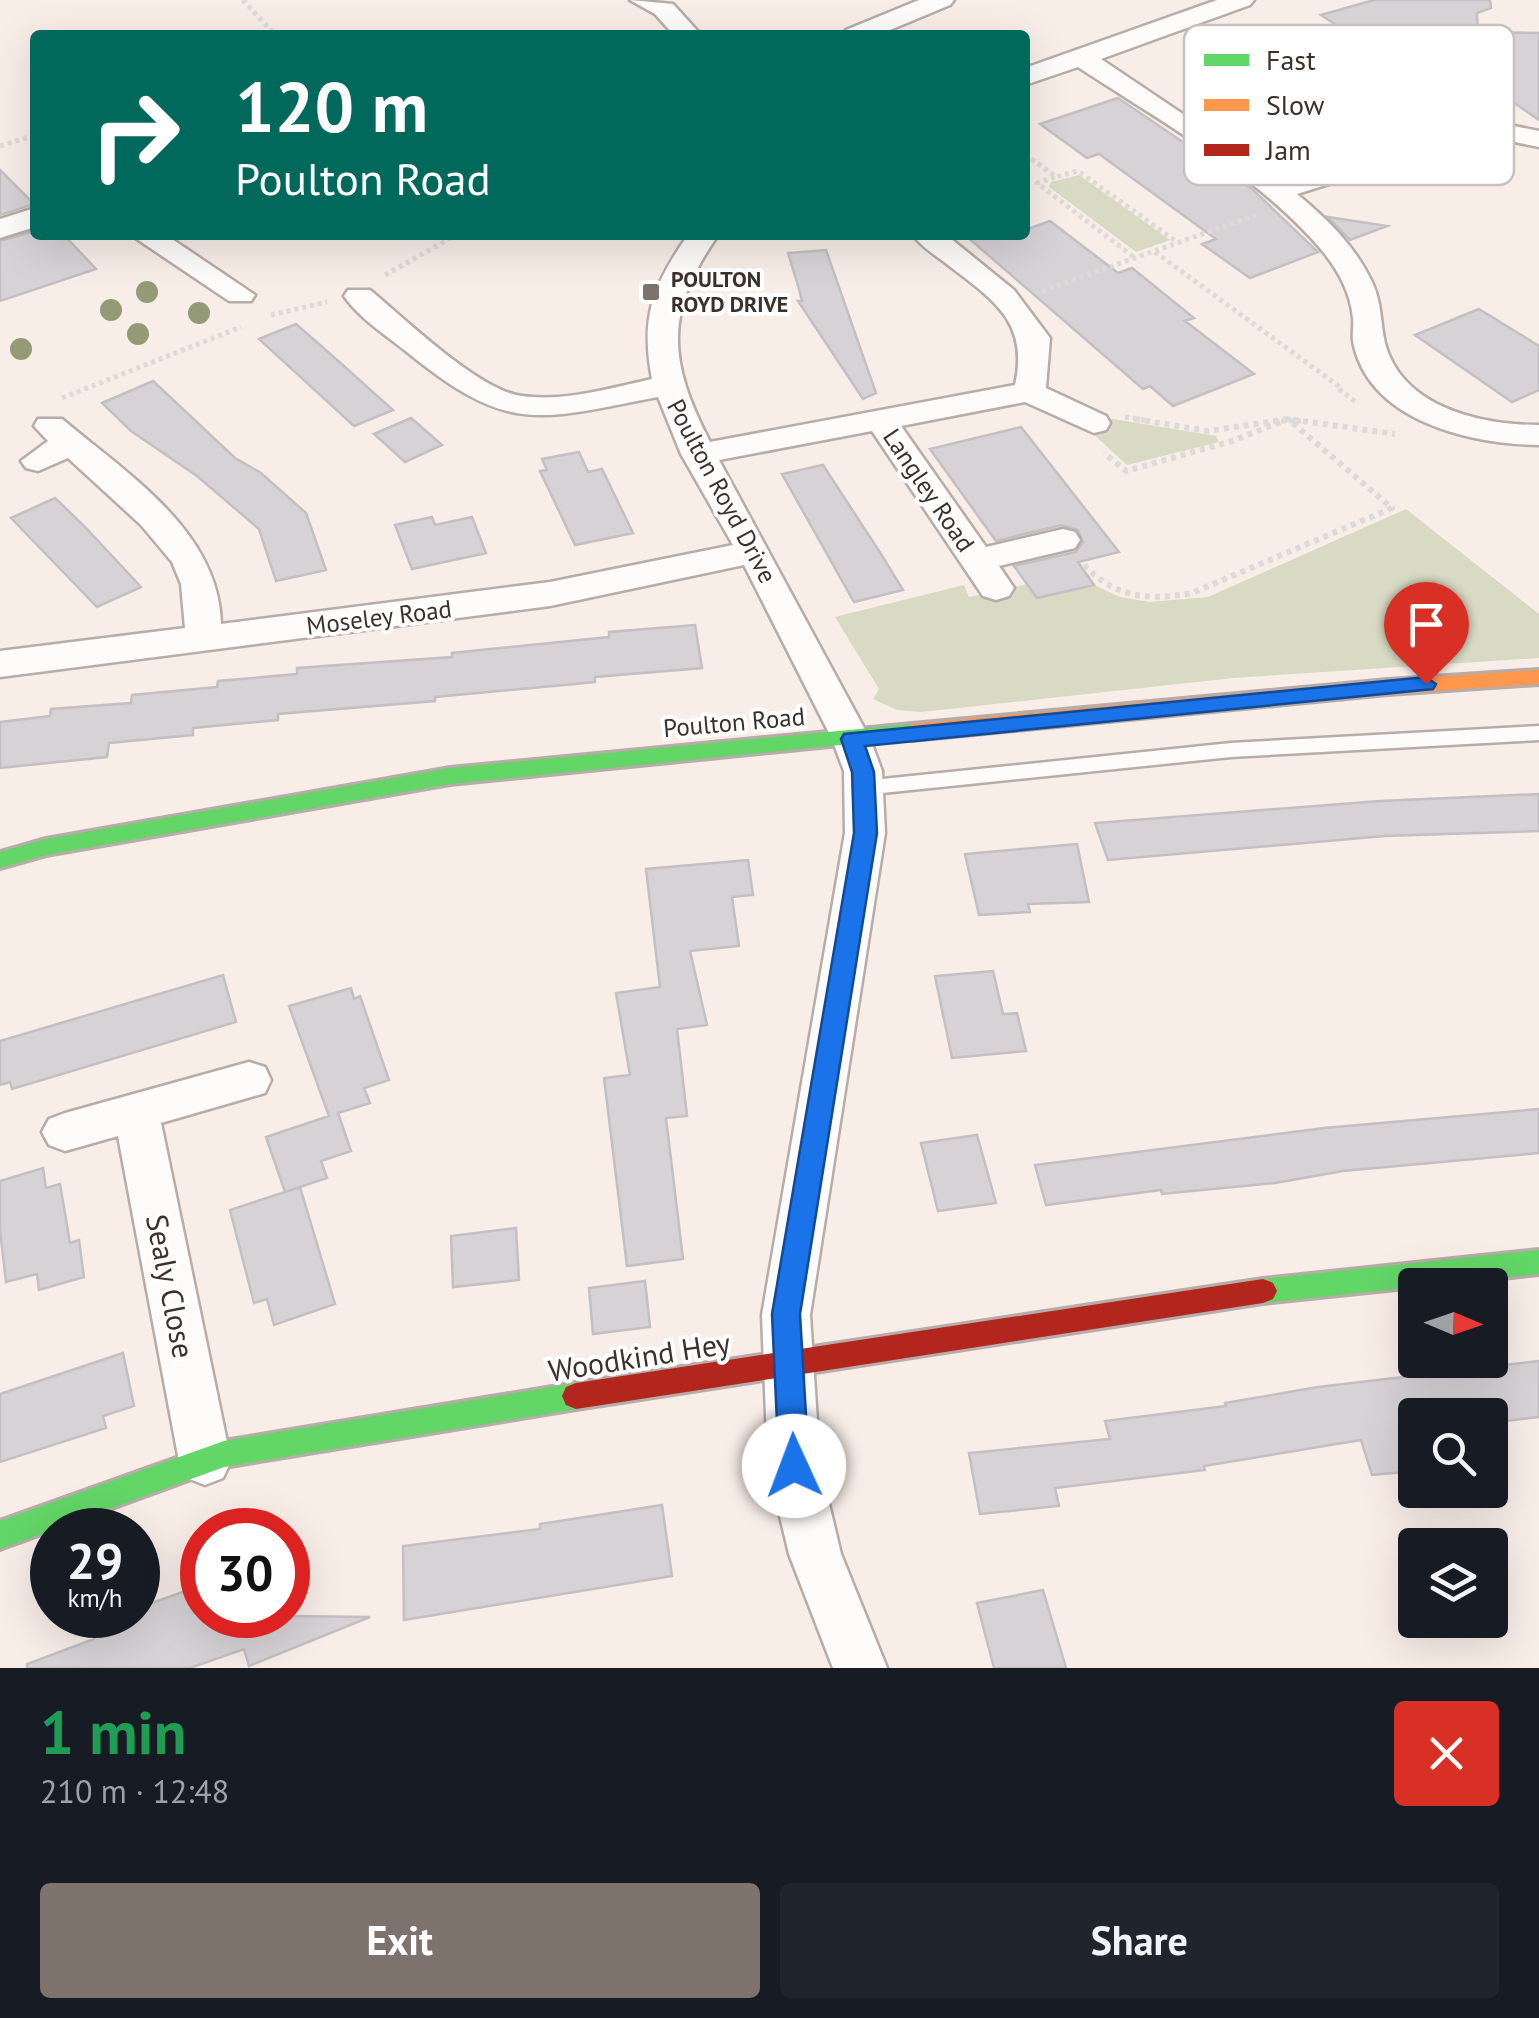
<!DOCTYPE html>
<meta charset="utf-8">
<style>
:root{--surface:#171b24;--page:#20242c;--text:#f1f3f6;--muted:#9ea1a6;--accent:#7e726d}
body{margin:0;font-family:"PT Sans",sans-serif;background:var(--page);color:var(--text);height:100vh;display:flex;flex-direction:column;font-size:38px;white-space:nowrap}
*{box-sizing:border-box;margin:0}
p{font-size:32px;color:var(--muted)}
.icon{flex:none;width:55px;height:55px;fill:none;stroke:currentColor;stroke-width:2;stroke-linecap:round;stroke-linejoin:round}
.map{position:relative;height:1668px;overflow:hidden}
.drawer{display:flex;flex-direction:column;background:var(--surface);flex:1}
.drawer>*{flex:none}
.banner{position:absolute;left:30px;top:30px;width:1000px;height:210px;border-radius:10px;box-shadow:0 10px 40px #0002;background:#00695c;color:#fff;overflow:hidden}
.needle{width:65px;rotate:92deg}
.buttons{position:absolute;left:1398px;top:1268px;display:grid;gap:20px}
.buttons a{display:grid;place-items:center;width:110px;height:110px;border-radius:10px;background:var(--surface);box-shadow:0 10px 40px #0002;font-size:50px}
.speed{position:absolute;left:30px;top:1508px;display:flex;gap:20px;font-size:50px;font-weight:700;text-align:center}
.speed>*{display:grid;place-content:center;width:130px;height:130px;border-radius:50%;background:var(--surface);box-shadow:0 10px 40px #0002;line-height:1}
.speed small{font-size:25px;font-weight:400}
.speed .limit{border:15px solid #d22;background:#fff;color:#111}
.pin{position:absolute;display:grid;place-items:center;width:85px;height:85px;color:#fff;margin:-102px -42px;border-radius:50% 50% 50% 0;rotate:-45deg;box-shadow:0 0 10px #0007}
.pin .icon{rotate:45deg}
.me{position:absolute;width:110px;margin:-55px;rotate:358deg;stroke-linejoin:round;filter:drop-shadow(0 0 8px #0008)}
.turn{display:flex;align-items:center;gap:35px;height:210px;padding:0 40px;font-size:45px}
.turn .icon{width:130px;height:130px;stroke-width:2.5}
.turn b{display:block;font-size:70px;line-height:85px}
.round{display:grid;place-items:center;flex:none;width:105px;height:105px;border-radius:10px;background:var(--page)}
.overview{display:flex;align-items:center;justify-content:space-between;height:170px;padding:0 40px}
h1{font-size:60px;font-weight:700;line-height:75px;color:#1e9e55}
.button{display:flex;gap:20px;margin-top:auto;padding:20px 40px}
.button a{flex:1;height:115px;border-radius:10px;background:var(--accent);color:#fff;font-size:40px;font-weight:700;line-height:115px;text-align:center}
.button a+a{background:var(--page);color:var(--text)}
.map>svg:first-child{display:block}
.green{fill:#d8dac3}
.building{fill:#d7d2d5;stroke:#c4bfc2;stroke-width:2.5}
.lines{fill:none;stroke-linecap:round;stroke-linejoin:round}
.lane-casing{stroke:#b7aca7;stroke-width:5}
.street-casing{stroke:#b7aca7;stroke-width:5}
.fast-casing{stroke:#b7aca7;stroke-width:6}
.slow-casing{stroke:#b7aca7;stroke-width:6}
.jam-casing{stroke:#b7aca7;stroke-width:6}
.path-far1{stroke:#dedad9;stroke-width:5;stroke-dasharray:4 4;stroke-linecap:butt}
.path{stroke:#dedad9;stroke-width:6;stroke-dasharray:5 5;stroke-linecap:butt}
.lane{fill:#fefcfb;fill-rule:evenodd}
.street{fill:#fefcfb;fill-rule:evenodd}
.fast{fill:#63d668;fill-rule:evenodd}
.slow{fill:#ff974d;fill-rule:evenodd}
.jam{fill:#b3261e;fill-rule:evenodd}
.tree{fill:#959a76}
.route{fill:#1a73e8;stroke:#114b97;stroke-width:2.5}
.poi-dot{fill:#7e726d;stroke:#fff;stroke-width:4}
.labels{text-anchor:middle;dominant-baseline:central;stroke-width:8;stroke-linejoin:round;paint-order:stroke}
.far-poi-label{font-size:22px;font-weight:bold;fill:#3d302b;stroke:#fff;text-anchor:start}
.street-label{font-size:25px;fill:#3d302b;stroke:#fff}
.near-street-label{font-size:30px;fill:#3d302b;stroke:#fff}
.key{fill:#fff;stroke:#c5c1bf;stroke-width:2.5}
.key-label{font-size:28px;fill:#3d302b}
</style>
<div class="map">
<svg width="1539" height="1668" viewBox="0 0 1539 1668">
<rect width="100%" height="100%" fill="#f8ede7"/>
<path class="green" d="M1079,175L1170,240L1136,252L1049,187L1051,182Z
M1107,418L1216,436L1219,442L1127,465L1090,431Z
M1406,509L1539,614V658L1233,678L921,712L897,710L873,699L879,689L835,617L964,585L969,597L1028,584L1037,598L1094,585L1120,597L1149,602L1208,597Z"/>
<path class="building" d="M1374,0H1490L1491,8L1477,13L1478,32L1539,33V120L1507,98H1447L1432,61L1474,54L1480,42L1474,34L1442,32L1422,37L1419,31L1370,47L1321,15Z
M1118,98L1252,189L1318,252L1250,278L1202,244L1216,239L1099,154L1087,158L1040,124Z
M0,170L34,204L0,215Z
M1328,217L1387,226L1350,240Z
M1050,221L1118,273L1132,268L1194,318L1185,321L1254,374L1173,406L1150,386L1143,389L965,235H1025V230Z
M35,231V235H64L96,269L0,301V241Z
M826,250L876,393L863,399L798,301H802L799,289L788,253Z
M1479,309L1539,346V390L1512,402L1415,335Z
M296,324L336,359L393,410L354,426L259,339Z
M153,381L235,458L261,473L306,513L326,570L276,581L259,529L197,476L131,431L102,403Z
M411,418L442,445L405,462L374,434Z
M1021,427L1119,552L1078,562L1094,585L1037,598L1014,566L1076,552L1083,542L1078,530L1062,525L996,541L930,449Z
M579,452L588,472L602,469L633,533L575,545L540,471L547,470L542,459Z
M823,465L881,554L903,590L854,602L782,474Z
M55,498L84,526L141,587L97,607L11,518Z
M432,517L435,525L472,517L486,553L412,569L395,525Z
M695,625L702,668L595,677V682L435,697V701L278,714V720L193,728V735L109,743L107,757L0,768V722L50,716L51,709L131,703L132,695L217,687L218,681L297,674V668L452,657V653L609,637V632Z
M1539,794V831L1385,836L1108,860L1095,823L1380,801Z
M1077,844L1089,902L1028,904L1030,912L979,915L965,854Z
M748,860L753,895L732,897L739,946L690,951L707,1025L677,1029L687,1116L666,1118L683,1259L627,1266L604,1078L630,1075L616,993L660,987L646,869Z
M993,971L1003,1014L1017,1013L1026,1051L952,1058L935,976Z
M223,975L236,1022L12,1089L10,1082L0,1085V1041Z
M351,988L354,999L360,996L389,1080L364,1088L370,1103L338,1113L351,1151L321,1161L327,1178L285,1192L266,1137L329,1116L289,1006Z
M1539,1109V1153L1343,1171L1275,1183L1162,1194L1161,1190L1046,1205L1035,1165L1324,1128Z
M977,1135L996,1203L938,1211L921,1143Z
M43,1168L46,1188L60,1184L70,1243L79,1240L84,1277L39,1290L37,1274L6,1282L0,1230V1181Z
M300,1187L335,1304L274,1325L267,1299L254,1303L230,1210Z
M516,1228L519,1280L453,1287L451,1236Z
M645,1281L650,1327L593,1334L589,1288Z
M123,1353L134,1406L103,1416L106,1428L0,1462V1394Z
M1539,1361V1417L1490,1423V1415H1415V1471L1372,1475L1361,1440L1204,1466L1205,1470L1055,1488L1059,1506L980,1514L969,1453L1110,1439L1105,1421L1226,1406L1225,1403L1318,1387Z
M662,1505L672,1576L404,1620L403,1546L540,1529V1524Z
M202,1585V1615L370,1617L249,1666L244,1649L190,1668H27V1664L94,1639L92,1624L117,1615H138V1608Z
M1043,1590L1066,1668H994L977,1603Z"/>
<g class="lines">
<defs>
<path id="lane" d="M1539,726V740L1231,757L863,795L853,788L863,781L1231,743Z"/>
<path id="street" d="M630,0L673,4L701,35H674L655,14Z
M919,0H954L950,5L878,35H842L846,30Z
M1217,0H1254L1250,5L1101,59L1281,180L1312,171L1386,110L1366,84C1387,49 1432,28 1473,38L1477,44L1473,50C1442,57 1411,52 1393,83L1410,105L1539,131V147L1406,120L1332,183L1297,194C1327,219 1355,246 1372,282C1382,303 1380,322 1385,343C1402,408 1482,425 1539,425V445C1472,444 1368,422 1353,341C1352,333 1354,325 1353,318C1350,287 1332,260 1311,238C1246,168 1157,119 1078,67L1025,85V68Z
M35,208V227L0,238V219Z
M131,235H166L255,295L251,301H229Z
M688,235H718C665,312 667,359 710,442L1015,385C1030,319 990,298 943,261C932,253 921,246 913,235L950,238L1014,290L1050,338L1046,388L1106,416L1110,423L1106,430L1094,433L1025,402L901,426L986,547L1063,529L1075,532L1080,540L1075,548L999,566L1014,588L1009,596L996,600L983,596L872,431L719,460L870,739L882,771L885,833L810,1315L820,1466L841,1554L887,1668H833L789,1554L768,1466L762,1315L845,833L844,771L832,739L744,565L550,606L0,677V651L185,628L181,584L172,562L141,525L68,458L38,471L26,468L21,461L48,441L34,426L38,419H62C126,473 219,531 221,624L550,582L733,545L681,454L658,397C537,420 509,435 407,352C387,336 359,318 344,296L348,290H370C404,318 479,391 522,396C565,402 611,388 652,379C640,317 653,285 688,235Z
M249,1062L265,1067L271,1080L265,1093L161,1123L231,1461L223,1478L205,1485L187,1478L179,1461L118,1136L65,1151L49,1145L42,1132L49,1119L65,1113Z"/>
<path id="fast" d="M912,724L923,732L920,737L450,784L46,855L0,868V852L46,839L450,768Z
M1539,1250V1274L1263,1303L1253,1299L1249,1291L1253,1283L1263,1279Z
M576,1383L586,1387L590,1396L586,1405L576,1409L224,1467L0,1549V1521L224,1441Z"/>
<path id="slow" d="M1539,670V684L1388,694L912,740L901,732L912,724L1388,680Z"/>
<path id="jam" d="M1263,1279L1273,1283L1277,1291L1273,1299L1263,1303L576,1409L566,1405L562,1396L566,1387L576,1383Z"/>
</defs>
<use href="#lane" class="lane-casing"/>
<use href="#street" class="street-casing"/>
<use href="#fast" class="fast-casing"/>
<use href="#slow" class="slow-casing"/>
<use href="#jam" class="jam-casing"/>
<path class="path-far1" d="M243,0L275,35
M0,146L35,135
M1025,154L1056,177L1078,171L1177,242
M1055,177L1037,183L1135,258
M1155,252L1340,387
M385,275L456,235
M1042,291L1256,215
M271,315L327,302
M1339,389L1356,402
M62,398L241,327
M1125,417L1150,421
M1273,421H1304
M1282,421H1291"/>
<path class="path" d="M1135,419L1208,431L1288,419L1395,434
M1084,565C1115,598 1149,601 1192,593L1392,508L1288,419L1232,441L1126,471L1104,453"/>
<use href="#lane" class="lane"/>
<use href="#street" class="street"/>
<use href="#fast" class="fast"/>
<use href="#slow" class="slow"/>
<use href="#jam" class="jam"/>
</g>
<g class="tree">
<circle cx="147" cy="292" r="11"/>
<circle cx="111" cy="310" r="11"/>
<circle cx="199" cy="313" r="11"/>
<circle cx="138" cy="334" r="11"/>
<circle cx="21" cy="349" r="11"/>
</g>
<path class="route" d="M1426,677L1436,684L1433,689L865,746L874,772L877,833L800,1314L809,1466L804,1475L794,1479L784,1475L779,1466L772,1314L854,833L852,772L841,739L844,734Z"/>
<rect class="poi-dot" x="641" y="282" width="20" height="20" rx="5"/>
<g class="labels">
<g class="far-poi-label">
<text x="671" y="279">POULTON<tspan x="671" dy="25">ROYD DRIVE</tspan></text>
</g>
<g class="street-label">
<text transform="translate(929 490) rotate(56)">Langley Road</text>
<text transform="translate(722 491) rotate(62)">Poulton Royd Drive</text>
<text transform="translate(379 617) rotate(-7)">Moseley Road</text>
<text transform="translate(734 722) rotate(-5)">Poulton Road</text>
</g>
<g class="near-street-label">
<text transform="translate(171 1286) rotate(79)">Sealy Close</text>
<text transform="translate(639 1356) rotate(-9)">Woodkind Hey</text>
</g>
</g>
<rect x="1184" y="25" width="330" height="160" rx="15" class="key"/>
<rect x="1204" y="54" width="45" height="12" fill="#63d668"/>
<rect x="1204" y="99" width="45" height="12" fill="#ff974d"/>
<rect x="1204" y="144" width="45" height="12" fill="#b3261e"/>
<g class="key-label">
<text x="1266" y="70">Fast</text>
<text x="1266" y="115">Slow</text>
<text x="1266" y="160">Jam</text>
</g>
</svg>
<div class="buttons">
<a><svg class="needle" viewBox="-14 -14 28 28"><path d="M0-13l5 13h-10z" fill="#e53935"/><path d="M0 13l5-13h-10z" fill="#9ea1a6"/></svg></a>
<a><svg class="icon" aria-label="search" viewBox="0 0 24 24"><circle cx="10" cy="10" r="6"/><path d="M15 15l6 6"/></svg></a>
<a><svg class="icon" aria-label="layers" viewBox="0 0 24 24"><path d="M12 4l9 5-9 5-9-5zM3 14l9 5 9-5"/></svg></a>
</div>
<div class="speed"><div>29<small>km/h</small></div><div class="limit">30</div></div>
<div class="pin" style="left:1426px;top:684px;background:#d93025"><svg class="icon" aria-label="arrive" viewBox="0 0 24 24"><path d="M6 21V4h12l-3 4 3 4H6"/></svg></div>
<svg class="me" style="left:794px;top:1466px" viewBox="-20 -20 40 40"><circle r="19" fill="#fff"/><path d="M0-13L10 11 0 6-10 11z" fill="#1a73e8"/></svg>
<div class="banner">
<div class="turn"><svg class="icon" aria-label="right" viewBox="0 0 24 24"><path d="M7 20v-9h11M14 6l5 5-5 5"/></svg><div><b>120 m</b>Poulton Road</div></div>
</div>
</div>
<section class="drawer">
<div class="overview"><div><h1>1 min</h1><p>210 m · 12:48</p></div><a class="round" style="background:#d93025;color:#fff"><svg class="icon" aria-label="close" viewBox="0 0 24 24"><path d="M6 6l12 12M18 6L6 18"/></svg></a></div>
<div class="button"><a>Exit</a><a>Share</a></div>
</section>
